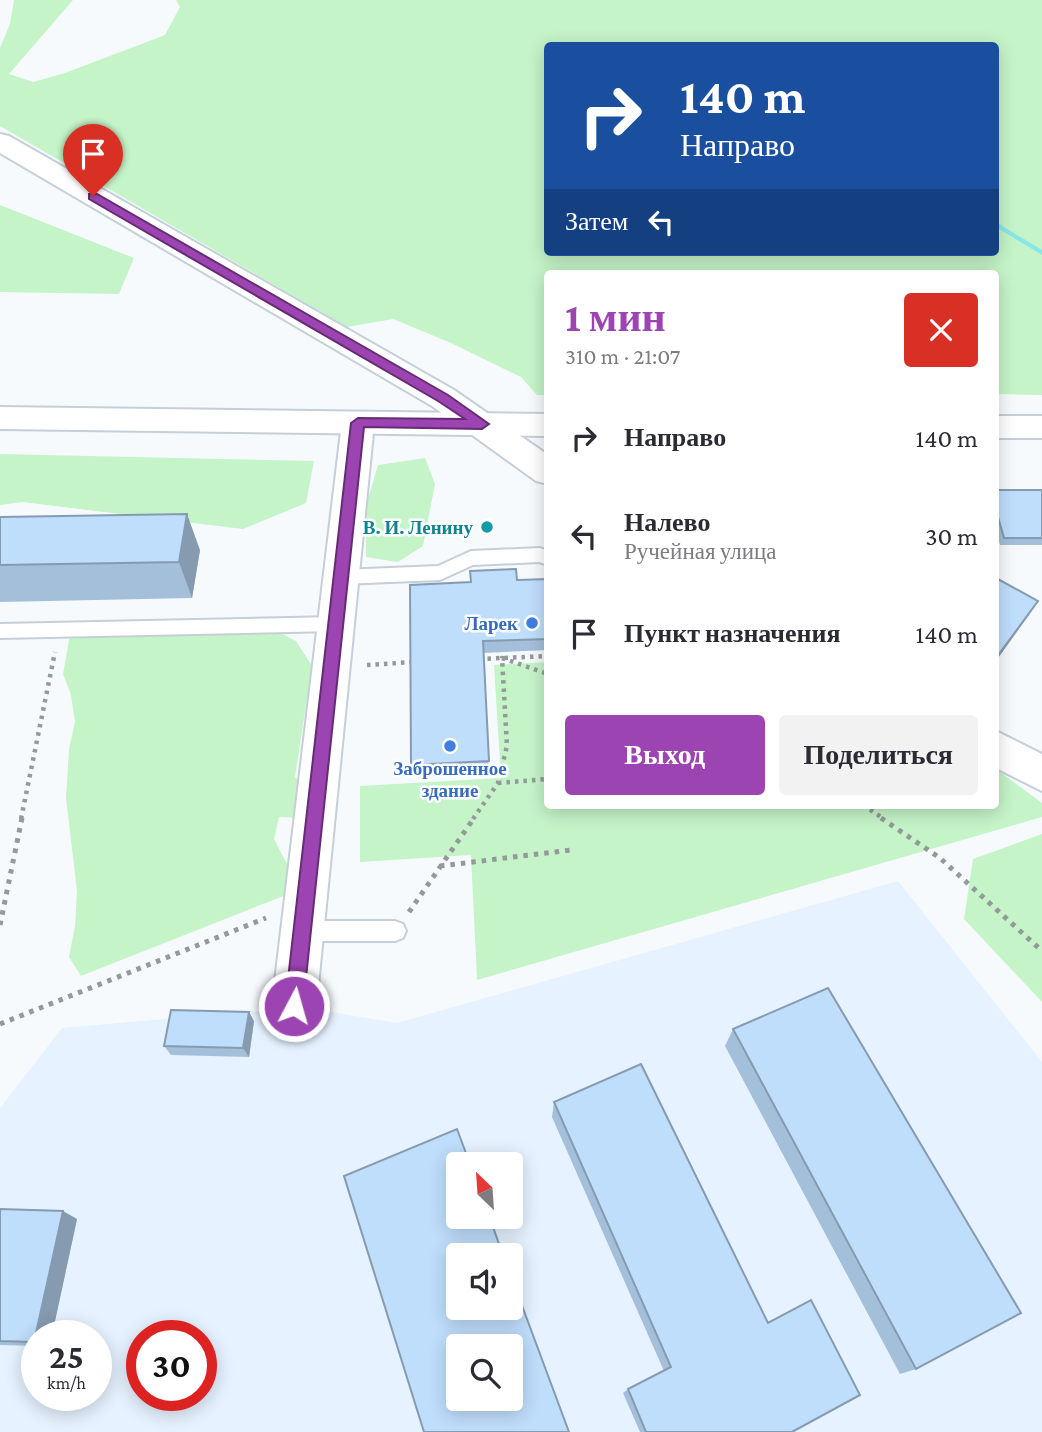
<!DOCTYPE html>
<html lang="ru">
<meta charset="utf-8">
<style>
:root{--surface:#fff;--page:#f2f2f3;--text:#2b2b33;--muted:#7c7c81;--accent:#9c44b1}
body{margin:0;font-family:"Crimson Pro",serif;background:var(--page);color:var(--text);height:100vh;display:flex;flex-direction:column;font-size:26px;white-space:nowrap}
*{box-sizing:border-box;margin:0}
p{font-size:23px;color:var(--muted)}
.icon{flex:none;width:38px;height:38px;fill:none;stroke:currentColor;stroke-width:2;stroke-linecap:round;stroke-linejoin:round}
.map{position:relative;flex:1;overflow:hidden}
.side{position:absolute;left:544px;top:270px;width:455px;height:539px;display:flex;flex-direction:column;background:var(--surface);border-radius:7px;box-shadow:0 4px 18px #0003}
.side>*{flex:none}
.hud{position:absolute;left:544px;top:42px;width:455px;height:214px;border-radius:7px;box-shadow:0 4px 18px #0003;background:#1a4fa0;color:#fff;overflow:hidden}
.needle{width:46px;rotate:335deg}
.fabs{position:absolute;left:446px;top:1152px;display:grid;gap:14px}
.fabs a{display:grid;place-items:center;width:77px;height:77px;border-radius:7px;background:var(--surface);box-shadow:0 4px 18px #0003;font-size:35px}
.speed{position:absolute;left:21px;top:1320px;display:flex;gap:14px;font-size:35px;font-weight:700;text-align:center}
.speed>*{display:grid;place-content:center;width:91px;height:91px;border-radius:50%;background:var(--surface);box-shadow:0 4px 18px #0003;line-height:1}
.speed small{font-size:18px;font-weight:400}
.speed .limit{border:10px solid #d22;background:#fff;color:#111}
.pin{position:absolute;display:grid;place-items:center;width:60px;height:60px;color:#fff;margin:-72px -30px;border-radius:50% 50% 50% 0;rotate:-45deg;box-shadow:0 0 7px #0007}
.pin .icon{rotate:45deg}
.me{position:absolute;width:77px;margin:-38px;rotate:6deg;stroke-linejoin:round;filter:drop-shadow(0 0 5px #0008)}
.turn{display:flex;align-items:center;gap:24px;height:147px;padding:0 21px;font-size:32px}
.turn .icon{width:91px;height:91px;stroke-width:2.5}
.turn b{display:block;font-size:49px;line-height:60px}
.then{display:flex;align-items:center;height:66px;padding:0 21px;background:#0003;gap:14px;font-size:26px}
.round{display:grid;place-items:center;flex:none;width:74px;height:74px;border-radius:7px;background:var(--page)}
.summary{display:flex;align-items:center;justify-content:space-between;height:119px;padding:0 21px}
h1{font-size:42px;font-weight:700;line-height:52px;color:var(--accent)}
.action{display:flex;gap:14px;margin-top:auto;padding:14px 21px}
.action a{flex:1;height:80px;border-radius:7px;background:var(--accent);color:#fff;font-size:28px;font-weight:700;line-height:80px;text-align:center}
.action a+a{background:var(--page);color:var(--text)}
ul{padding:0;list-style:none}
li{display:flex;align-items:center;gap:21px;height:98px;padding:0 21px}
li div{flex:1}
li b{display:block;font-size:26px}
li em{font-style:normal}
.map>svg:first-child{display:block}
.built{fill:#e6f2ff;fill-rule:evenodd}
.green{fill:#c5f4c8;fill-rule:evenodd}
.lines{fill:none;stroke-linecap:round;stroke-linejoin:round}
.stream{fill:#8be7e7;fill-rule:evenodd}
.service-casing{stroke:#c5cfd8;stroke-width:4}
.minor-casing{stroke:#c5cfd8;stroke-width:4}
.secondary-casing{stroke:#c5cfd8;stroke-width:4}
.path-far1{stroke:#95999c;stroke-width:4.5;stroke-dasharray:3.5 5;stroke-linecap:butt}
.path{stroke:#95999c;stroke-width:5;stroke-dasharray:4.5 6;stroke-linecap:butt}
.service{fill:#fff;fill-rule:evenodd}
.minor{fill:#fff;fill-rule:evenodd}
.secondary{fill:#fff;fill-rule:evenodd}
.wall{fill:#a4bfd9}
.shaded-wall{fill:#869bb0}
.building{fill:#bfdefc;stroke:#869bb0;stroke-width:2;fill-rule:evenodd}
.route{fill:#9c44b1;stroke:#652c73;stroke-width:2}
.culture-dot{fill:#0f9aa8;stroke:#fff;stroke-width:2.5}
.shop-dot{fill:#3f7fe0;stroke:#fff;stroke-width:2.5}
.labels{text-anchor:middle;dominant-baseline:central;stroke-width:5;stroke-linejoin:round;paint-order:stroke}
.culture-label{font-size:19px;font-weight:bold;fill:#0d838f;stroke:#fff;text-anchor:end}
.shop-label{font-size:19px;font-weight:bold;fill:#366cbe;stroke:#fff;text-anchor:end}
</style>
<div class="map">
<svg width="1042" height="1432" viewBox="0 0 1042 1432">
<rect width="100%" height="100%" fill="#f6fafd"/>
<path class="built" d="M898,881L1042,1062V1432H0V1108L62,1028L301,1007L397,1023ZM458,1164H511V1216H458ZM458,1255H511V1307H458ZM37,1335H96V1395H37ZM142,1335H201V1395H142ZM458,1346H511V1398H458Z"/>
<path class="green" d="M14,0H73L9,74L33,82L65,73L165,35L180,7L176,0H1042V395L996,394V273H548V395H537L521,377L451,343L393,319L347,327L0,126V48L10,24ZM548,46H996V252H548Z
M0,205L134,258L119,294L0,292Z
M0,454L314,461L306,503L243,529L22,502L0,505Z
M425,458L435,484L423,546L398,562L366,557V506L378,465Z
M272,629L296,641L312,666L295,777L305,787L302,818L279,817L274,839L288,866L291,893L81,976L69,957L75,926L77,891L66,798L69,749L75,722L71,695L63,674L70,634Z
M548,662V805H996V769L1042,803V817L477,980L471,855L360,862V786L501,778L494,665Z
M1042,834V1002L964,919L973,859Z"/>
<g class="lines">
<path class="stream" d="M996,222L1042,250V255L996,227Z"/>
<defs>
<path id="service" d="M540,548L548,551V565L539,562L473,565L440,580L341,584L335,582L332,577L335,572L341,570L438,566L471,551Z
M336,617L342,619L345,624L342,629L336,631L0,638V624Z
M302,921H395L403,924L406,931L403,938L395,941H302L294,938L291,931L294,924Z"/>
<path id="minor" d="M0,134L9,136L454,390L548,455V484L536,481L432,406L0,153Z
M358,412L369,415L374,423L316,1006L310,1021L294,1028L278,1021L272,1006L342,423L347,415Z
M996,731L1042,754V791L996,768Z"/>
<path id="secondary" d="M0,407L548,414V436L0,429Z
M996,416H1042V438H996Z"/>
</defs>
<use href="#service" class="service-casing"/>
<use href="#minor" class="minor-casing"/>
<use href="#secondary" class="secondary-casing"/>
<path class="path-far1" d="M479,659L548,656
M367,665L414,662
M498,783L548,779
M863,805L884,819
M21,819L55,652
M473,819L498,783L507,746L502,658L548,674"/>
<path class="path" d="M881,818L940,858L1042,951
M440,866L571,850
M409,912L474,818
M0,925L22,818
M0,1024L266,918"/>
<use href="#service" class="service"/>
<use href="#minor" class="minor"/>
<use href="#secondary" class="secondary"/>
</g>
<path class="wall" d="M996,490H1042V545H1000L996,530Z
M0,517L200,550L192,598L0,602Z
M548,579V650L483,653L489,771L413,775L411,765L517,580Z
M254,1021L249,1057L171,1055L164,1046Z
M733,1029L916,1369L900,1374L725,1046Z
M554,1102L792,1432H640L623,1393L628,1389L664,1371L552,1117Z
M0,1209L77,1219L52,1335H37V1346L0,1345Z"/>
<path class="shaded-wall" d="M187,514L200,550L192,598L179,562Z
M1038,601L1029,615L996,661V658Z
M249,1012L254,1021L249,1057L243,1048Z
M63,1211L77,1219L52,1335H37V1343L34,1342Z"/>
<path class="building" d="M996,490H1042V538H1004L996,510Z
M187,514L179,562L0,565V517Z
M516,569L517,580L548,579V639L483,641L489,761L411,765L410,585L471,582L470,571Z
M996,578L1038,601L996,658Z
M828,988L1021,1313L916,1369L733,1029Z
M171,1010L249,1012L243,1048L164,1046Z
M641,1064L768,1323L811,1300L860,1395L792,1432H646L628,1389L671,1367L554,1102Z
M457,1129L470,1164H458V1216H489L503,1255H458V1307H511V1276L569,1432H424L344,1176ZM458,1346H511V1398H458Z
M0,1209L63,1211L34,1342L0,1341Z"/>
<path class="route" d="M89,194H97L448,395L489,424L482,429L364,427L303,1006L301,1013L294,1015L287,1013L285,1006L351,423L358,418L465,419L438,401L89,199Z"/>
<circle class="culture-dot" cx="487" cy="527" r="7"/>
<g class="shop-dot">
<circle cx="532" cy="623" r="7"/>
<circle cx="450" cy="746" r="7"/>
</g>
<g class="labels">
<g class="culture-label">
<text x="473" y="527">В. И. Ленину</text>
</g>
<g class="shop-label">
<text x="518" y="623">Ларек</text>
<text x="450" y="768" text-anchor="middle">Заброшенное<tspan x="450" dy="22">здание</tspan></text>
</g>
</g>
</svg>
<div class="fabs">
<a><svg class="needle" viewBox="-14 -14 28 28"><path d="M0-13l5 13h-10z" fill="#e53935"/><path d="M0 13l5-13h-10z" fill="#7c7c81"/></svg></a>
<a><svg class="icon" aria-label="sound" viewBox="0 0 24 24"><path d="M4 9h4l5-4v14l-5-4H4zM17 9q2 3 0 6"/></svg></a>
<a><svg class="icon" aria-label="search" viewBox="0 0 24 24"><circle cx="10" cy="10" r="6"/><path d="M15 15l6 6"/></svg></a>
</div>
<div class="speed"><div>25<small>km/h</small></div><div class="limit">30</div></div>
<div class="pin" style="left:93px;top:196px;background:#d93025"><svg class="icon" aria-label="arrive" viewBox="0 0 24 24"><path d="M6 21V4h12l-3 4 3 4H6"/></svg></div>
<svg class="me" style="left:294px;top:1006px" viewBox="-20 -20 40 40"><circle r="17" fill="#9c44b1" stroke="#fff" stroke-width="3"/><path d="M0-11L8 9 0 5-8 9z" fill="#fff"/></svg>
<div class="hud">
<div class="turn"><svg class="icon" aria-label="right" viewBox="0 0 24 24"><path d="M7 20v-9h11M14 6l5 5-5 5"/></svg><div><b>140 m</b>Направо</div></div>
<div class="then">Затем<svg class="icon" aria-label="left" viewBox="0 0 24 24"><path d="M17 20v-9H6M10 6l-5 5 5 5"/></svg></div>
</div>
<section class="side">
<div class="summary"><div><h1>1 мин</h1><p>310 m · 21:07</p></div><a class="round" style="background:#d93025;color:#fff"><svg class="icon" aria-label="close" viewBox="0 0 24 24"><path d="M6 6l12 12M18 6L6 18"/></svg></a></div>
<ul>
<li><svg class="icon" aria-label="right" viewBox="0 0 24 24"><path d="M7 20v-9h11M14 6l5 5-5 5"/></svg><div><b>Направо</b></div><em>140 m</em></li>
<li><svg class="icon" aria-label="left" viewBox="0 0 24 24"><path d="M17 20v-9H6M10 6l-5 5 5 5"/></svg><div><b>Налево</b><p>Ручейная улица</p></div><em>30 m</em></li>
<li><svg class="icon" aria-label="arrive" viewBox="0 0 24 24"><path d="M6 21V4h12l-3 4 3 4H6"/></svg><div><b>Пункт назначения</b></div><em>140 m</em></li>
</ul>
<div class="action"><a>Выход</a><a>Поделиться</a></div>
</section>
</div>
